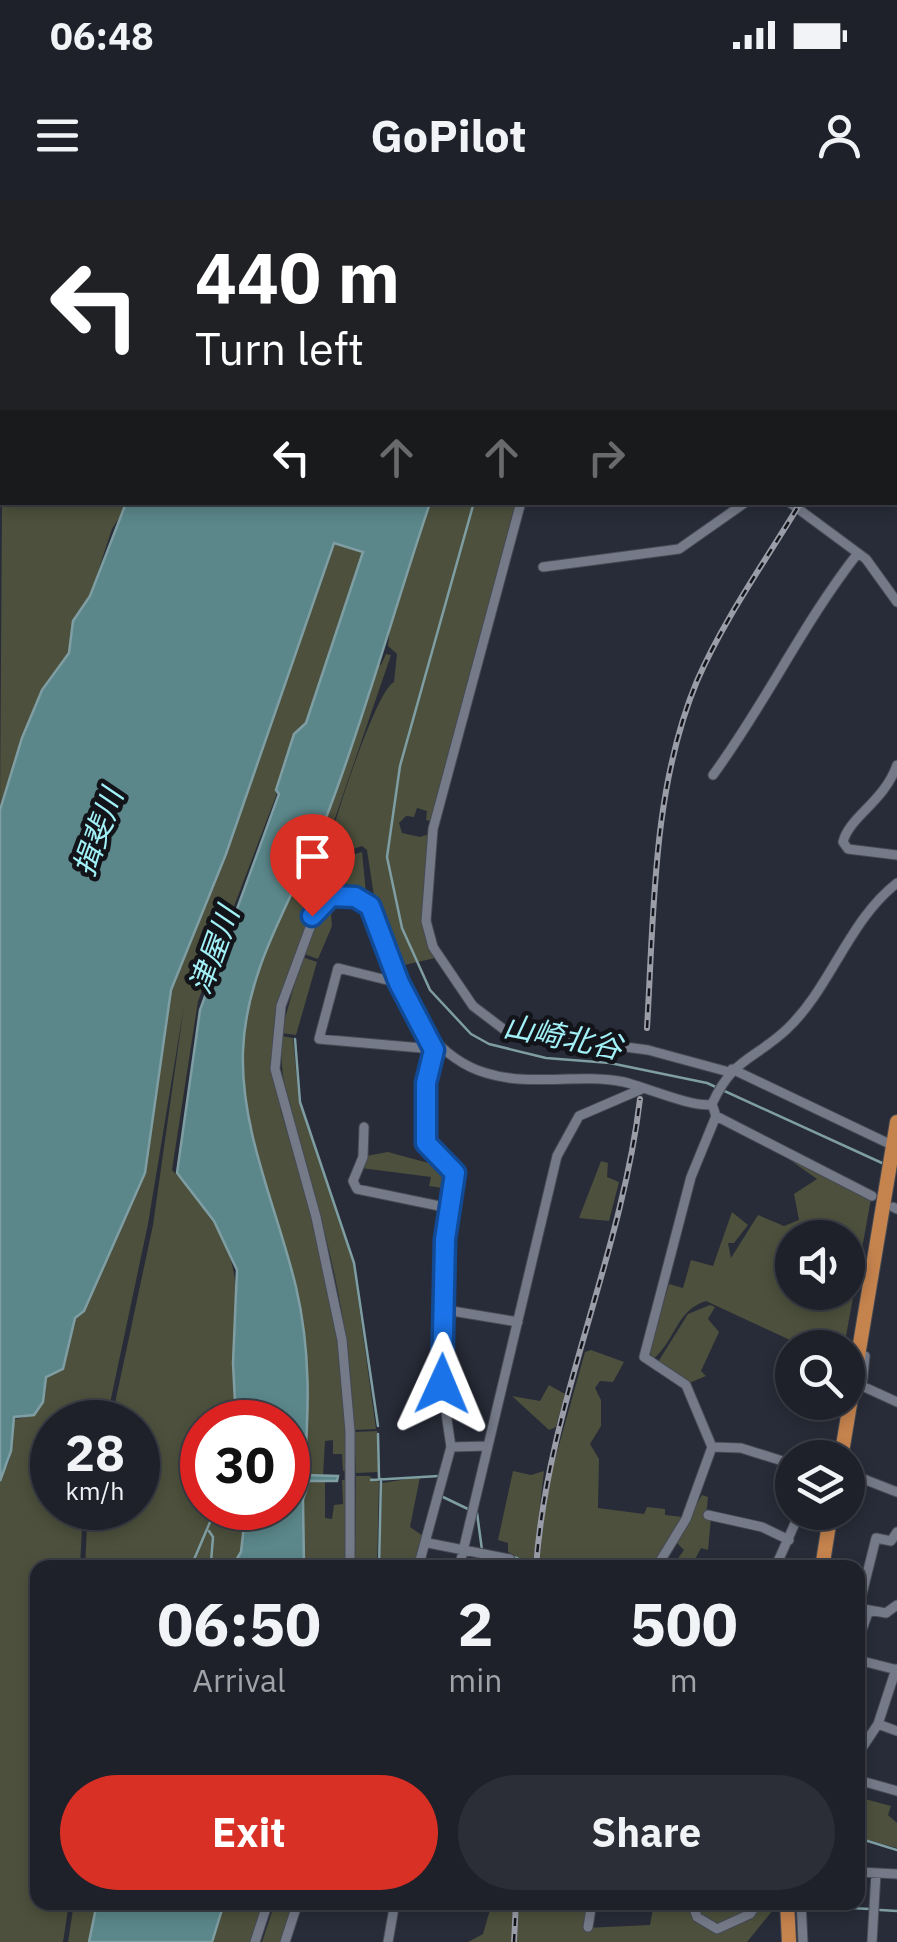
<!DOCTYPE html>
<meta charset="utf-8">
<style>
:root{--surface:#1e212a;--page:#2b2e36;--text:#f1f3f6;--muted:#a1a3a8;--line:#3c3e47;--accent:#d93025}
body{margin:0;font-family:"IBM Plex Sans","Noto Sans JP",sans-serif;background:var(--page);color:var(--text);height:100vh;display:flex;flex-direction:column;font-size:38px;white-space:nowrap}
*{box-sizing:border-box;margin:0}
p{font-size:32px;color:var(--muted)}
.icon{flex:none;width:55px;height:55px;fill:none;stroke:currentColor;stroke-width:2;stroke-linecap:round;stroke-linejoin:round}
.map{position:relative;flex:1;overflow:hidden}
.panel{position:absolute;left:30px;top:1360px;width:835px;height:350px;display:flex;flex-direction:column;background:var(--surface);border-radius:20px;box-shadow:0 5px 15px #0003,0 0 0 2px var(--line)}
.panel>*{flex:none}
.banner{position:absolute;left:0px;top:0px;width:898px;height:305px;box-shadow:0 5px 15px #0003,0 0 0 2px var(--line);background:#202124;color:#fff;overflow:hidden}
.buttons{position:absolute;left:775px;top:1020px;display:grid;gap:20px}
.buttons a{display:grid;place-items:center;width:90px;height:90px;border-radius:50%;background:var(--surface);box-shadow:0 5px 15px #0003,0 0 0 2px var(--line);font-size:50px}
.speed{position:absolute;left:30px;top:1200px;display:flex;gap:20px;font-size:50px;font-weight:700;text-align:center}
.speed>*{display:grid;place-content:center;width:130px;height:130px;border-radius:50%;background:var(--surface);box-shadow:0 5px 15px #0003,0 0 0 2px var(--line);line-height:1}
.speed small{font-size:25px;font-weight:400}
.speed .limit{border:15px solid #d22;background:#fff;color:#111}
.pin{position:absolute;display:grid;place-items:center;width:85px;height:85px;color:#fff;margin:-102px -42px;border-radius:50% 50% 50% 0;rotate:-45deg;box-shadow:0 0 10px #0007}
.pin .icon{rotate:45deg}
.me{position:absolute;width:110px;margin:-55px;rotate:1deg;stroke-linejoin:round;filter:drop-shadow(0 0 8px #0008)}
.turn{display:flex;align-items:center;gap:35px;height:210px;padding:0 30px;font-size:45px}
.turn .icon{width:130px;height:130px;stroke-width:2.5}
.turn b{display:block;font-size:70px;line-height:85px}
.lanes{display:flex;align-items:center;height:95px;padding:0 30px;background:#0003;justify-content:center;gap:50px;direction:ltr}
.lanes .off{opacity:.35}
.eta{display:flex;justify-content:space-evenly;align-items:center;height:170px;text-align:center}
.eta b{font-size:60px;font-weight:700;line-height:70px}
.cta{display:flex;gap:20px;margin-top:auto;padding:20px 30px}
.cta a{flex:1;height:115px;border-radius:60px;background:var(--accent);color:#fff;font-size:40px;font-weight:700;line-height:115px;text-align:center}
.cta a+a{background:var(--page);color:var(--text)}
.status{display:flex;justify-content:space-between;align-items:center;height:70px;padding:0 50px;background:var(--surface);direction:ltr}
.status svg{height:28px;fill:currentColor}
header{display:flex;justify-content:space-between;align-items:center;height:130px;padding:0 30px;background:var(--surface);font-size:45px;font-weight:700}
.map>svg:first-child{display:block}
.green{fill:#4c503c;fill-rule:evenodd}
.water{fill:#5b878a;stroke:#7f9ea3;stroke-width:2.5}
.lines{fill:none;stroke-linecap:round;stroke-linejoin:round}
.stream{stroke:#7f9ea3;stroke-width:2.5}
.minor-casing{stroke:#464a54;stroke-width:11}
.primary-casing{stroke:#464a54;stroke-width:16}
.trunk-casing{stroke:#464a54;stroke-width:16}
.minor{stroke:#747a88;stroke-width:9}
.primary{stroke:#b1815d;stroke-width:14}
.trunk{stroke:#c5834e;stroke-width:14}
.rail-casing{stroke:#9a9da7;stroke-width:6}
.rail{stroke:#12141a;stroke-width:2.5;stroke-dasharray:8;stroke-linecap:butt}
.route-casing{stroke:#114b97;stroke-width:25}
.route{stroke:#1a73e8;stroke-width:18}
.labels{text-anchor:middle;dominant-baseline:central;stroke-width:9;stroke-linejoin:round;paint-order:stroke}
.water-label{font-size:30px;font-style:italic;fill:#a1f1f7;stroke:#12141a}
</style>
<div class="status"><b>06:48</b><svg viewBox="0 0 49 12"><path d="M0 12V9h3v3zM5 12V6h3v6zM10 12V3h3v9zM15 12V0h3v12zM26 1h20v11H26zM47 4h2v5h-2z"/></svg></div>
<header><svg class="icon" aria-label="menu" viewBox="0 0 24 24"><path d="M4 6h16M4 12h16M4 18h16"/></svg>GoPilot<svg class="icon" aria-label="person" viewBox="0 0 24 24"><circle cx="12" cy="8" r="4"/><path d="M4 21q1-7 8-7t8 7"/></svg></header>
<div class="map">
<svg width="897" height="1742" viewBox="0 0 897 1742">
<rect width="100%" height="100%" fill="#282c38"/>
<path class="green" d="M126,0H321L125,2Z
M2,302L127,305L112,329L90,396L73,421L69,453L42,490L22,538L0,610Z
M430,303H517L431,621L426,620L427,611L417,608L414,617L406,616L399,623L402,633L420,637L429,634L424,719L435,758L396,767L374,696L367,650L362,646L333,656L329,645C335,618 376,491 394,482L397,454L388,446L391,418Z
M333,342L363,352L306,523L293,534L276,596L198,801L172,970C268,1065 225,1110 236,1222H202V1308H246L241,1352L232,1368L85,1367L88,1308H138V1222H111L153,1025L184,806L148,1024L106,1222H52V1308H83L80,1367L38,1368V1702L69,1703L63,1742H0V1281L10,1259L12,1220L34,1215L45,1193L46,1177L63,1169L75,1118L84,1111L145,973L171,790L226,654Z
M386,454L391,455L321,659L311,666L362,652L366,693L336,689L315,703L285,780L272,847L281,912L313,1016L339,1140L348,1271H343L342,1254H333V1240L325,1241L323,1276H304C309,1211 311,1151 296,1087C278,1011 239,930 243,850C247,757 303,677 335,593C351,551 366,508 375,464L381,465Z
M344,699L361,703L376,732L356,708L339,705L331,714L332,726L318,759L304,754C312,728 314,705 344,699Z
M302,757L317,762L296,835L281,833Z
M281,836L293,838L299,902L353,1063L376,1229L354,1230C351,1157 340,1087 320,1016C304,956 279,900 281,836Z
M388,952L450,969L449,989L429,986L431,977L361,968L366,956Z
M783,955L871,999L844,1147H805L706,1101C676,1110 675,1142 653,1159L649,1151L669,1084L683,1088L691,1060L713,1066L732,1012L748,1025L734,1043H728L731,1058L758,1015L784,1026L799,1020L794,994L817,979ZM792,1038H848V1092H792Z
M601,961L608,963L607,977L619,982L609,1021L579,1018Z
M710,1105L715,1107L708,1119L719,1132L701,1171L706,1176L689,1183L658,1162L688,1114Z
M591,1150L624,1162L613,1182L600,1181L595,1188L601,1200V1226L590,1244L599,1259L598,1308L644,1314L647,1307L665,1309V1315L683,1317L653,1367L539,1366L547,1288L585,1152Z
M549,1185L565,1194L556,1227L549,1230L512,1196L540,1201Z
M377,1231L378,1272L356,1273L354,1232Z
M513,1271L531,1275L544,1271L533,1365L508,1352V1343L498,1340Z
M356,1276H369L379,1282L377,1367H355Z
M420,1277L410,1327L426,1338L415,1367L380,1368L382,1283Z
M325,1280V1318L332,1319L334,1305L343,1304L342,1280H348L347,1367H304L301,1360L303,1299L312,1279Z
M702,1295L708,1297L706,1317L711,1318L708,1350L701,1348L691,1367L671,1368L684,1350L675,1341Z
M865,1599L891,1606L888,1615L897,1623V1648L858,1637V1600Z
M74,1703H97L89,1742H68Z
M224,1703H264L251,1742H212Z
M275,1703H294L281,1742H262Z
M492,1703H513L511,1742H468L483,1734Z
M519,1703H589L585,1728L650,1725L654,1703H774L773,1710L747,1742H517Z"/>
<path class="water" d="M321,0H618L320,2Z
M126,303H430C395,406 367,510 329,610C299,690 246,763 243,851C240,931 278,1011 296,1087C311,1151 309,1211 304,1275L338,1276L337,1281H309L303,1299L304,1367H232L241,1352L246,1308H288V1222H236L233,1163L237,1070L214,1021L177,973L200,810L279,594L276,590L294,534L306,523L363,352L334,343L226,654L171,790L145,973L84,1111L75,1118L63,1169L46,1177L43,1202L34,1215L14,1217L11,1251L0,1281V610L22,538L42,490L69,453L73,421L90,396Z
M97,1703V1702L224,1703L212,1742H89Z"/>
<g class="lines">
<path class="stream" d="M474,302L400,566L387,657L402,728L430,790L471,834L489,844L546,858L610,863L707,883L882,963
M295,839L300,902L354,1063L378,1226
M378,1234L379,1278
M371,1280L439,1276
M443,1297L468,1309
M477,1313L482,1350
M209,1331L213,1337L211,1362
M514,1357L531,1364
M193,1362L216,1308
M379,1368L381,1279
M858,1638L897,1650
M808,1706L870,1709
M880,1710L897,1711"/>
<defs>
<path id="minor" d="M809,0L812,2
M29,2V0
M84,2L85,0
M659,2L660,0
M866,2L868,0
M0,57H2
M0,121L2,122
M895,142L897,143
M897,185V189
M0,208L2,202
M521,302L433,629L426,721L433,747L473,806L506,831L648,850L729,872
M789,302L866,359L897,402
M543,367L679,349L746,302
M897,565C884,602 849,617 843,642L848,649L897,655
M713,575C766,503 803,423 858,353
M399,783L338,768L319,839L433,849
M732,869L896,947
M716,916L872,996
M364,927L363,957L353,981L357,989L449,1008
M893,1007L897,1009
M446,1110L518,1122
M858,1154L865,1156L862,1186L897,1202
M451,1247L488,1246
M712,1247L741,1248L792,1264
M848,1273L897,1292
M708,1315L762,1327L789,1340
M897,1332L891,1341L876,1338L860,1402L863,1409L886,1413L897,1405
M428,1343L510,1359
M350,1368V1231L342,1140L316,1017L275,869L281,806L318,706C330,694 352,690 367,703C377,712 379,732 384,745C394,775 408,811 429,834C443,851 464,867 486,873C530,887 578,873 624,882C645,887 696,909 712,904
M418,1368L451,1247L440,1172L445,1039L455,973L447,961L430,952C415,924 427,879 434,850L444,851
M459,1368L557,956L579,916L644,888
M656,1368L686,1319L712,1247L686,1185L644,1157L691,977L716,916L712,904C733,858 752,861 786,830C831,788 848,721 897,683
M775,1368L800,1312
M858,1441L869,1410
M858,1460L897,1470
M878,1524L896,1469
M858,1554L878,1524L897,1531
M858,1580L897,1591
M858,1672L897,1674
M692,1702L697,1717L717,1729L750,1714L758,1702
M801,1702L803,1742
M588,1727L592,1702
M255,1742L268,1702
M285,1742L298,1702
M388,1742L395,1702
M872,1742L876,1673"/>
<path id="primary" d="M113,2L114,0
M0,275L2,269"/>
<path id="trunk" d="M841,1258L897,922
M822,1368L831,1312
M787,1702L789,1742"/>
</defs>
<use href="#minor" class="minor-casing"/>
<use href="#primary" class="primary-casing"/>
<use href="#trunk" class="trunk-casing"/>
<use href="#minor" class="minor"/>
<use href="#primary" class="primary"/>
<use href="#trunk" class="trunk"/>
<defs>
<path id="rail" d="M895,147L897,144
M647,828C654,713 652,589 697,481C724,419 766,360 801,302
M536,1368C547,1207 621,1059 640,899
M514,1742L516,1702"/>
</defs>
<use href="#rail" class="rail-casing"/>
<use href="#rail" class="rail"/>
</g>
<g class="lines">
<defs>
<path id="route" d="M312,716L331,696L355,697L370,706L399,783L434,850L426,883V943L455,973L445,1039L442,1184"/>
</defs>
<use href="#route" class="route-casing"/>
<use href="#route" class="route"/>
</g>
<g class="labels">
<g class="water-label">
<text transform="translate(97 632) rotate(-70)">揖斐川</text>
<text transform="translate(213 750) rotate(-70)">津屋川</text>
<text transform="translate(563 836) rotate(11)">山崎北谷</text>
</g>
</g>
</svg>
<div class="buttons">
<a><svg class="icon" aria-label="sound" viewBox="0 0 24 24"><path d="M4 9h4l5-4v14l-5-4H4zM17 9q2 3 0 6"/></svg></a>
<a><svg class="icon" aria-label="search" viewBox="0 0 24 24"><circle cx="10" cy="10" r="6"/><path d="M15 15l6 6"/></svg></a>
<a><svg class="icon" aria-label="layers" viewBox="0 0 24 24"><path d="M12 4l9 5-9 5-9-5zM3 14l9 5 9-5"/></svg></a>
</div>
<div class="speed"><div>28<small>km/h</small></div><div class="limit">30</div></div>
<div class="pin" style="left:312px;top:716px;background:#d93025"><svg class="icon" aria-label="arrive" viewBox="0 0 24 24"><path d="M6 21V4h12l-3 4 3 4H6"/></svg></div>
<svg class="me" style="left:442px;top:1184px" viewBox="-20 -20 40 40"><path d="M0-17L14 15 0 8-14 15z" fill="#1a73e8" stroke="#fff" stroke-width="4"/></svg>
<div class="banner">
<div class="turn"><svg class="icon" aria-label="left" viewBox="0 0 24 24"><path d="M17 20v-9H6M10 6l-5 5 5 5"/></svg><div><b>440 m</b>Turn left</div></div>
<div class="lanes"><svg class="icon" aria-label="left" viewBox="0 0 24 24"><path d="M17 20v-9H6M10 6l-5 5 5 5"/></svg><svg class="icon off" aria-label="ahead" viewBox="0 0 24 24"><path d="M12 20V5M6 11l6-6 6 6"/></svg><svg class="icon off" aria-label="ahead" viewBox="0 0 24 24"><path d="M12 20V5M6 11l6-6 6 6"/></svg><svg class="icon off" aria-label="right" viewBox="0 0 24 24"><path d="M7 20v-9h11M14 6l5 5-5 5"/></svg></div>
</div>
<section class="panel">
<div class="eta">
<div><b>06:50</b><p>Arrival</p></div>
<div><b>2</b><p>min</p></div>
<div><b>500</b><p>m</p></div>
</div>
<div class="cta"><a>Exit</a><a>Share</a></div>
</section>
</div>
